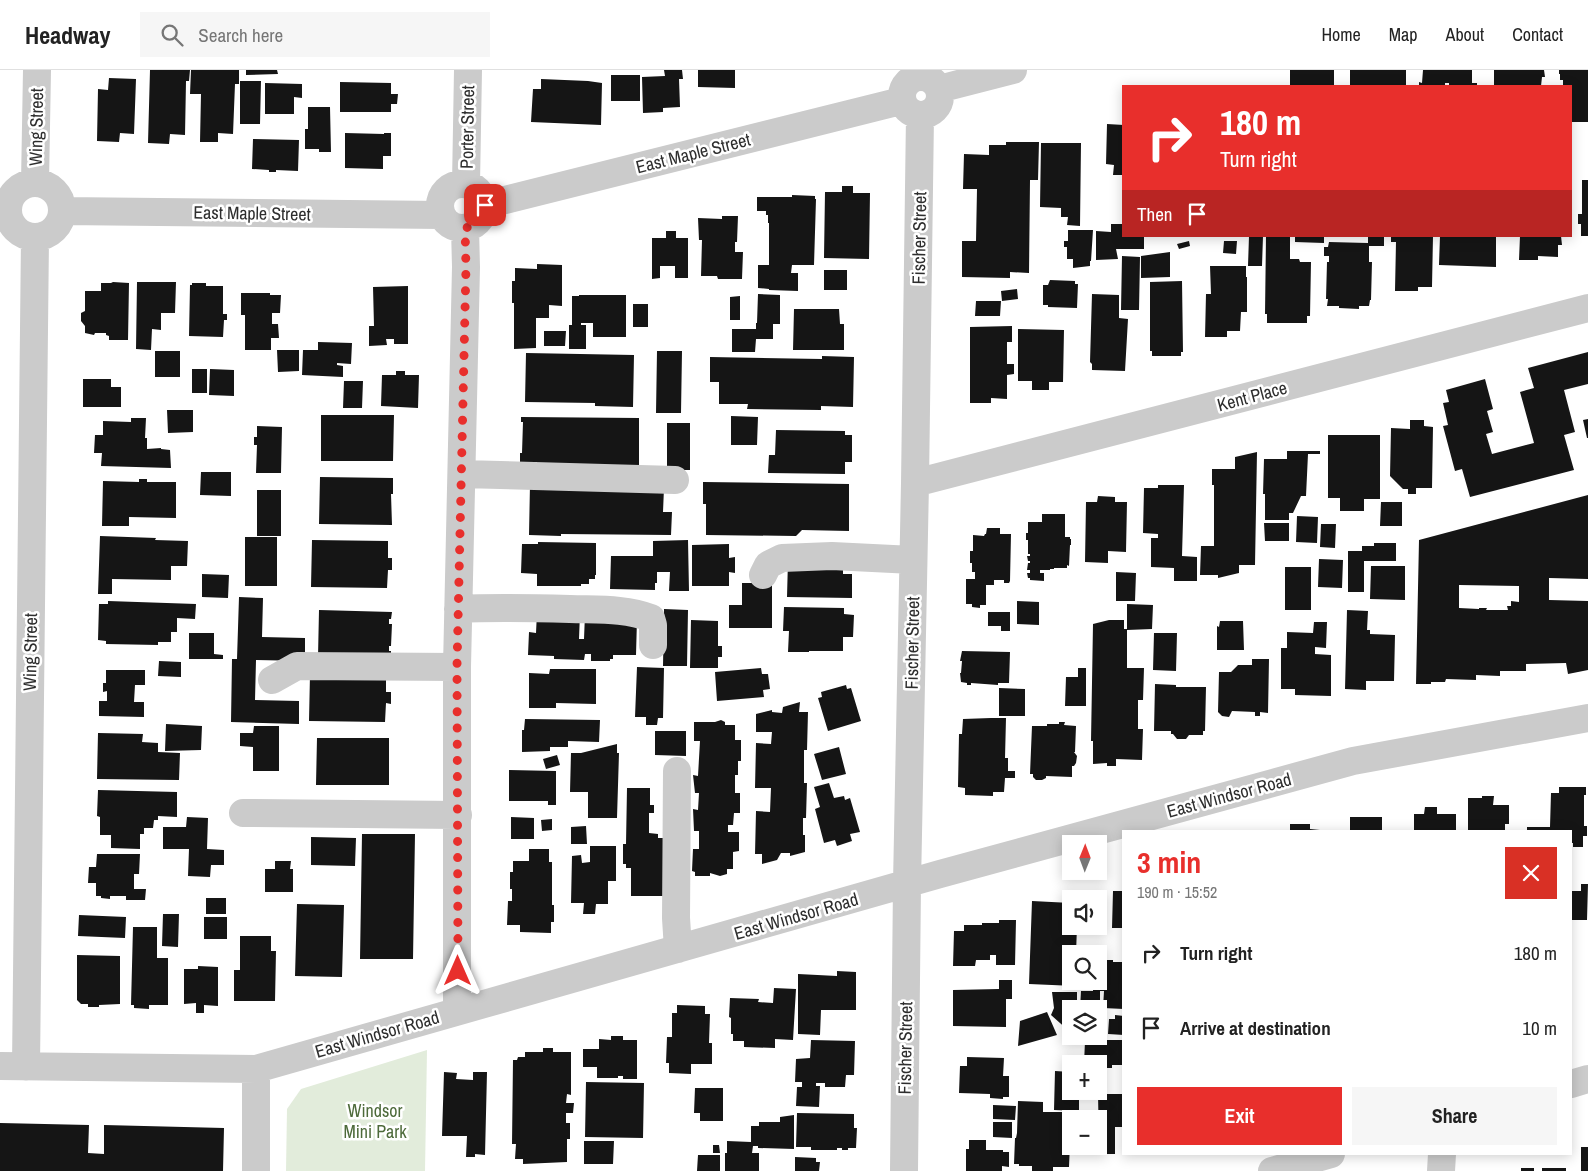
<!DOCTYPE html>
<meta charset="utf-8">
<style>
:root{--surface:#fff;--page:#f6f6f6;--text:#222;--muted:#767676;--line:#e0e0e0;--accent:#e82f2c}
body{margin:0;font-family:"Archivo Narrow",sans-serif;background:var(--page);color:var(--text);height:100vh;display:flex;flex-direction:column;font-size:19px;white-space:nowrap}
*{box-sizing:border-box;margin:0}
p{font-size:16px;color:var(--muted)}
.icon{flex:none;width:28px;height:28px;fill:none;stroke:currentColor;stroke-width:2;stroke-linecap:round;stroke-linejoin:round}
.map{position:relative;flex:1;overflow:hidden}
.drawer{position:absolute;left:1122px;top:760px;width:450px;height:325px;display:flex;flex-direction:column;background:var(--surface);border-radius:0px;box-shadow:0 2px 12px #0003}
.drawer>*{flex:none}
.banner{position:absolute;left:1122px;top:15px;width:450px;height:152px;border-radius:0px;box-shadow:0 2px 12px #0003;background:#e82f2c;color:#fff;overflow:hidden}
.needle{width:32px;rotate:1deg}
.buttons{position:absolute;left:1062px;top:765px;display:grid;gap:10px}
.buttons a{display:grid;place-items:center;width:45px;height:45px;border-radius:0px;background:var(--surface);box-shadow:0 2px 12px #0003;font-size:25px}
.pin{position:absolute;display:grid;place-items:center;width:42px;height:42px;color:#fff;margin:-21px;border-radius:10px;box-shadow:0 2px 8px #0006}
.me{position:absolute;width:55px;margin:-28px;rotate:0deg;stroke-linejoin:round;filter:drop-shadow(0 0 4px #0008)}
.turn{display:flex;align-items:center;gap:18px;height:105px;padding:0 15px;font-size:22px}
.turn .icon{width:65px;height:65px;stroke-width:2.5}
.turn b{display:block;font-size:35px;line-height:42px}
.then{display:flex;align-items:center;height:48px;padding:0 15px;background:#0003;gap:10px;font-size:19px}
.round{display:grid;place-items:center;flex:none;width:52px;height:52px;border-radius:0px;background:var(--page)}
.head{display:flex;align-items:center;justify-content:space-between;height:85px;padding:0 15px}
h1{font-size:30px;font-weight:700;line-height:38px;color:var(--accent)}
.primary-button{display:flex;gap:10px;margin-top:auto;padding:10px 15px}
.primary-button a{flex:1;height:58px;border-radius:0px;background:var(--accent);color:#fff;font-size:20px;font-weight:700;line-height:58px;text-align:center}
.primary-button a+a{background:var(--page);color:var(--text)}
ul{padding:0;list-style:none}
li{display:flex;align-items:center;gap:15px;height:75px;padding:0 15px}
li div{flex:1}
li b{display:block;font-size:19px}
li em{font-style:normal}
header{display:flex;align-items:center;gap:30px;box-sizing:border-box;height:70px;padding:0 25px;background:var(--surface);border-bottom:1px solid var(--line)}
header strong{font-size:24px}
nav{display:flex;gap:28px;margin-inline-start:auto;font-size:18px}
.search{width:350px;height:45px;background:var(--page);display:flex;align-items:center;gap:12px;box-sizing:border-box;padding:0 18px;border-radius:0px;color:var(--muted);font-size:19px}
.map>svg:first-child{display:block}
.green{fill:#e2ecdb}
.building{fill:#151515;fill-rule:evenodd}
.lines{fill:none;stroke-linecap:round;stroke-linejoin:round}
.minor{stroke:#cbcbcb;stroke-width:28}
.route{stroke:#e82f2c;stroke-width:9;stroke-dasharray:0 16.2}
.labels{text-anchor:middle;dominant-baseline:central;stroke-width:5;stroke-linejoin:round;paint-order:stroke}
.street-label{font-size:18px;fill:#2e2e2e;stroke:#fff}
.park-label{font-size:18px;fill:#4d6a3a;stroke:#fff}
</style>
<header>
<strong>Headway</strong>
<div class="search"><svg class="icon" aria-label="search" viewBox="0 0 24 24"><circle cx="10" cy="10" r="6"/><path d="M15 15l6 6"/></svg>Search here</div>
<nav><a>Home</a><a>Map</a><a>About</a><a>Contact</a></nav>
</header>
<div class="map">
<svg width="1588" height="1101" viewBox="0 0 1588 1101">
<rect width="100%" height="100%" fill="#fff"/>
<path class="green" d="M427,980L425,1101H286L287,1039L301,1019Z"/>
<path class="building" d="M150,0H190L189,11H186L185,65L170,64L169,74L148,73Z
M191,0H239V14H235L233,64L218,63V72H200L201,24H190Z
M246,0H277L278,4L246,5Z
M664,0H682L683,9H679L680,37L663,38V42L643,43L642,7L665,6Z
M698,0H735V18L698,17Z
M1290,0H1334V16H1290Z
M1350,0H1406V16H1350Z
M1423,0H1472V13H1477V16H1449V13H1445V16H1419V12L1422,13Z
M1494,0H1544L1545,7H1542L1541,16H1494Z
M1559,0H1588V52H1571V16H1563V10H1560V4H1559Z
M611,5H640V31H611Z
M109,8L136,9L134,64L120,63L119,72L97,71L98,19L108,20Z
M541,9L588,11L602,13L601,55L531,52L533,19H541Z
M240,11H261L260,54H240Z
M340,12L391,13V24H398L397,34H391V42H340Z
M265,13L302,14V28L294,27V44H265Z
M308,37H330L331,82H319V79H305V59H308Z
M1107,54L1124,55V105H1113L1114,95L1106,94Z
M345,63L384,64V63H391V86H383V99L345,98Z
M253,69L299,70L298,101L276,100V102H269V100L252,99Z
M1006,72H1039L1038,110H1030L1029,203L1010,202V208L962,207V171H976L977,119H963L964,84L989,85V75H1006Z
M1041,73H1081L1080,156L1067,155L1068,147H1061V138L1040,137Z
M1582,110H1588V166H1581V154H1578V144H1582Z
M842,116H853V123H870L869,189L824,188L825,122H842Z
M792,125L815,126V129H816L814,195H792L791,203H798V221L769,220V219L758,218V195H769V153H768V145H766V141H757V127H792Z
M722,146H738L737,172H735V182H743L742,209H718L717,206H701L702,170H699L698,148L722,149Z
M1111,154H1124V166H1144V179H1116L1118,189L1096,190V161L1111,162Z
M1068,160H1093L1091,191H1090V196L1073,198V189H1067V177H1064V171H1068Z
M666,161H676V168H688V208H675V196H660V208L652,209V168H666Z
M1249,166H1263L1262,196H1248Z
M1266,166L1290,167V189H1299L1300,192H1311L1310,246H1307V253H1267V244H1265Z
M1295,166H1324V173L1295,172Z
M1368,166H1384V176H1369V192H1372L1371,230H1370L1369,236H1359V239L1339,238V236H1327L1328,229H1326L1327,192H1329V186H1324V177H1328L1329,172L1368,173Z
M1391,166H1433L1432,217H1418V221H1395L1396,172H1391Z
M1440,166H1496V197L1439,195Z
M1520,166H1561L1562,175H1558V187L1538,186V190H1519Z
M1189,171L1190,176L1179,179L1177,174Z
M1224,171H1237L1236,184L1223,183Z
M1170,182V207L1141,208V186Z
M1122,186L1140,187L1139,240H1121Z
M537,194L562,195V236L549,235V248H536V278L514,279V233H512V211H515V198L537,199Z
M1210,196H1246V207H1247V242H1241L1240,261H1227V267H1205L1206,224H1211Z
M824,200H847V220H824Z
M1050,210L1075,211V214H1078L1077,238L1048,237V235H1043V215H1048Z
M1182,211L1183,282H1181V286H1152V281H1150V212Z
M113,212L129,213L128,270H109V266L106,265V263H95L94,265L85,263V256L81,251V243L85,241V221H101V213H111Z
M137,212H176L175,243H161V260L152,259L151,280L136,279Z
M192,213H206V216H223V244H227V250H224L223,267L189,266L190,215H192Z
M408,216V274H394V269H386L387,275L369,276V256H374L373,217Z
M1017,219L1018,229L1002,231L1001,221Z
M241,223H270V225H281L280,243H272V254H278L279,268H271V280H245V245H241Z
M758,224L780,225V254H773V269H756L755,282H732V259H756V253H757Z
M1092,224L1119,225V248L1128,249L1125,301L1092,300V294L1090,292Z
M579,225H626V267H593V253H581V255H586V279H569V255H572V226H579Z
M740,226V250H730V227Z
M976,231H1001L1000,246H975Z
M633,234H648V257H633Z
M794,239H839L840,254H844V280H793Z
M1012,256V272H1007V294H1014V304L1007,305V329L991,328V333H970V257Z
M1018,259L1064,260L1063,312H1049V320H1032V311H1018Z
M544,261H566L565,276H544Z
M318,272L352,273L351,294L337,293V295L343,296V307L302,305L303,280H318Z
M277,280H299V301L278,302Z
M155,281H180V307H155Z
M657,281H682L681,343H656Z
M1588,282V314L1564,320L1575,362L1564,365L1574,400L1470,427L1462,399L1455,401L1443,356L1448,355L1443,333L1449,332L1446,320L1485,309L1493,339L1487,341L1493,362L1486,364L1492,384L1534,373L1520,322L1534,318L1528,298Z
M526,283L634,285L633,337L595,336V333L525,332Z
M822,286L854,287L853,337L821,336V340L747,339L748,334H719V312H710V287L822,289Z
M192,299H207V323H192Z
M210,299L234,300V326L209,325Z
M396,301H405V305H419L418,338L381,336L382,305H396Z
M83,309H111V317H121V337H83Z
M344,311H363L362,338H343Z
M167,340H193V362L168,363Z
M321,345H394L393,391H321Z
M731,346L758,347L757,375H731Z
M521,347L639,348V396L537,398V392H520V383H522L523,352H521Z
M131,348H146L145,368H147V379L161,378V379L170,380L171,398L101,396L102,383H94L95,365H103V351L131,352Z
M1588,349V368H1587L1583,350Z
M1410,350H1424V356L1433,357L1432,418H1416V424H1408V419H1403L1390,406L1391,358L1410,359Z
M667,353H690V400H667Z
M257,356L282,357L281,403H256L257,375H254V367H257Z
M776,360L845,361V365H852V392H845V404L768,403L769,385H775Z
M1328,365H1380V429H1364V441H1340V428H1328Z
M1287,381H1320V384H1308L1306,426H1301L1293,443H1289V450H1265V424H1263L1264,389H1287Z
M1257,382L1255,495H1239V503L1218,508V505H1200L1201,476H1214V415H1212V399H1235V387Z
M201,402H231V426L200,425Z
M320,407L393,408V424H391L392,455L319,454Z
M139,409H147V412H176V448L129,447V456H102L103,411L139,412Z
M703,412L849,414V461L802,460L796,466L706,465V434H703Z
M530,414L664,418L663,442H672L671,465L561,464V466L529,465Z
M1158,415H1184L1182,486L1197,487V511H1174V498L1151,497V468H1158V464L1143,463L1144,418H1158Z
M257,420H281V466H257Z
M1588,425V509L1549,508V530L1588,531V600L1568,604L1566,593L1526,594V601H1500V606L1476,605V610L1446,609L1445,612H1431V614H1416L1419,470ZM1459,515L1519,516V532L1511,531V536H1507L1508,540H1486L1487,538H1479V539L1459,538Z
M1098,426L1115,427V432H1127L1126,482L1108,481V493L1085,492L1086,432H1097Z
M1381,432H1402V456H1380Z
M1042,444H1065V467H1070V469H1071V475H1070L1069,496L1067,495V498H1054V499H1050V500H1040V503H1044V511L1030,510V508H1028L1027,503H1030V500H1027L1028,493H1030V491H1028L1027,486H1030V484H1028V470H1026V463H1028V452H1042Z
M1297,446L1318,447L1317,473L1296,472Z
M1264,453H1289V471H1265Z
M1321,454H1336L1335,478L1320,477Z
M987,458H1000V464H1011L1010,511L1009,513H1004V510H994V515H986V535H980V538L972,537V534H966V509H975V502H972V493H970V481H973V465L984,466L985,464H986Z
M100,466L156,468L155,470L188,471L187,496H171V510L112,509V524H98Z
M245,467H277V516H245Z
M312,470L388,471V488H392V500H388L387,518L311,517Z
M688,470L689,521H669L670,502H657V513H655V520L610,519L611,486H653V471Z
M538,472L596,473V505H595V509H589V514H581V516H537V504L521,503L522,474H538Z
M1374,473H1396V491H1364V522H1348V481H1362V476H1374Z
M729,474V488L735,487V503L729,502V516H692V475Z
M1319,489L1343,490L1342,518L1318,517Z
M788,490H843V504H852V528L787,527Z
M1371,496H1405V530L1370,529Z
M1285,497H1311V540H1285Z
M1116,502L1136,503L1135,531H1116Z
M202,504L229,505L228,528L202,527Z
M742,513H772V558H729V535H742Z
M239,527L263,528L262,567L305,568V591L256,590L255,630L299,631V654L231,652L232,589H237Z
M108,531L196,534L195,549L177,548V562H171V572H158V575L106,574V571L98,570L99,534H108Z
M1017,531L1039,532V555L1017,554Z
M1127,534L1153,535L1152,559L1127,560Z
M784,537L844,538V544L854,545L853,567H843V581H809V582H788L789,561H783Z
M664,539L688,540L687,596H663Z
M319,540L392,542L391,549H389V554H392L391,576H389V581H391V588L318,587Z
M1347,540L1368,541L1367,560H1370V564L1395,565L1394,611H1366V620L1345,619Z
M537,542L580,543L579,569H584L585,544L637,549L636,585H613V589H610V591H591V584H585L584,590L554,589V586L528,585L529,562L536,563Z
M988,542H1010V561H1001V556H988Z
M691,550L718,551V576H722V587H718V598H690Z
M1109,550H1124V559H1127V598H1144L1143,630H1138V659H1143L1142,690L1116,689V696H1107V693L1093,694V671H1091L1093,554Z
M1220,551H1243L1244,580H1217V556L1219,557Z
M1314,552H1327L1326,578L1315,577V584L1331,585V626L1295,625V619H1281V578H1287V562L1313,563Z
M189,563H214V584L223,585V589H189Z
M1154,563H1177L1176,601L1153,600Z
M962,581L1010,582L1009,613H998V615L971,613V615H967V613L961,612L960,603H961L962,591H960Z
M1252,589H1269L1268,643L1260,642V646H1255V642L1232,641L1229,647L1222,646L1218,642L1219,602H1231L1238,595H1252Z
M159,591L181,592V607L158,606Z
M637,597L664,598L663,648H658L657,655H646V647H635Z
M761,598L762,604H768L770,619L763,620L764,627L717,631L715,602Z
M1078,598H1086V636H1065L1066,607H1078Z
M550,599H596V634L556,633V638H529V603L549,604Z
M106,600H145V615H135L134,632H144V647L99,646V631H107V621L103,622V613H106Z
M310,604H386V622H391V634L386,633L385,652L309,651Z
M1155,614L1176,615V617H1206L1205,661H1203V665H1189L1186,669H1177L1173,664H1171V661H1154Z
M846,615L847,619L851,618L861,651L828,661L818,628L822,627L821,622Z
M999,618L1025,619V646H999Z
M800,632L799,642H808L807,680H804V713H807L806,748H803V765H805V782L790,786V783H781L777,790L762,794V784H755L756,741L770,742L771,718H755L756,673L771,674L772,662H756V644L772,640V642L782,643L783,637Z
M991,648H1006L1005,688H1008V701H1015V708H1005L1004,722H993V726L965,725V718L958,717L959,664H962L963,649Z
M525,649L600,650L599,672L568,671V677H550V681L522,682V660H524Z
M721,650L725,652V655H735V670H741V691H738V705H735V723H740V743H734L733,755H728V762H739V781L733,782V799H727V804L720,806L710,803V806H695V802L692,801L693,779H699V761H694L693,739L698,740L699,723H695L693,705L698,706L700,671H694V652H715Z
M1059,652H1065L1064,655L1076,656L1075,682H1074L1077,686L1076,693L1074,696H1072V707L1046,706V708L1042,710H1036L1033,707V704H1030L1032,656H1047V654H1059Z
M166,654L202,656L201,680L165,681Z
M254,656H279V701H253V677L240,676V663H253Z
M655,661H686V686L655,685Z
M98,663L143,664L142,672L158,673V682L180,683L179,710L97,709Z
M317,668H389V715H316Z
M617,674V683H619L617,748H588V722H570L571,683H581Z
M839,677L846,704L822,710L814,684Z
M557,685L560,695L546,699L543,689Z
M509,700L556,701V735H548V731H509Z
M829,713L834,728L844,726L845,730L850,728L860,762L850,764L852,771L837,776L835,770L824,773L815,739L820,737L814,717Z
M1559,717H1586V725H1584V756H1587V766H1583V777H1573V773H1571V761H1527V757H1550L1551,723H1559Z
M627,718H650V735H654V743H649V763L658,764V768H672L671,826H631V798H626V794H623V774H626Z
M98,720L177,722V747L158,746V750H154L153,758H144V764H140V779L111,778V765H100V747L97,746Z
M1482,726H1494L1493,735H1509V754H1505V761H1468V728H1482Z
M1425,737H1437V744H1456V761H1414V744H1424Z
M187,747L208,748L207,779L224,780V795H211L210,807L188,806L189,779H163V757H186Z
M511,747L534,748V769H511Z
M1350,747H1382V761H1350Z
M552,749V760L542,761L541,750Z
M1290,754H1310V759L1320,760V761H1290Z
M586,756L587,774H571V757Z
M362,764H415L413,889H360Z
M311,767L356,768L355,796L311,795Z
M590,776H616V811H608V834H596L595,844H583L584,833H571L572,786L581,785L582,793L590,792Z
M529,779H549V792H552V835H554V852H551V863L520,862V855H507L508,831H512V819H510V802H513V791H529Z
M97,784H140L139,804H134V819H146L145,830H126V826H110V829L101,828V826H96V813H88L89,797H96Z
M275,791H291L290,799H293V822H265V799H275Z
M1581,814H1588L1587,850H1571V821H1581Z
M1113,821H1124V858H1112Z
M206,828H226V844H206Z
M1032,831L1071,833V856H1077L1076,884H1071V911H1075V916L1029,914Z
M297,834L344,835L342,907L295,906Z
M163,844H179L178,877L162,876Z
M79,845L126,847L125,868L78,866Z
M204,847H227V869H204Z
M999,850H1016L1015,895H996V885H990V890H976L975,896H953L954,861H964V855H982V853H999Z
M133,857H157V888H168V935H149V939L134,938V935H131Z
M240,866H271V881H276L275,931H234V900H240Z
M77,885L120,886V934L99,935V937H88V934H81L77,930Z
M1107,890H1113V892H1124V939L1103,938L1104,921H1100V939H1080L1081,921H1093V911H1099V892H1107Z
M198,896L218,897V936L204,935V943H196V933L184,934V899H198Z
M837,901L856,902V940H821L820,965L798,964V904L837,906Z
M999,910H1012V929H1006V957L953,956V920L999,919Z
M774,918L796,919L793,970L775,969V978L744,977V971H733V964H731V948L729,947L730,928L759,929L758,932L773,933Z
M1052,922H1077V939H1071V958L1069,961L1051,945L1054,938Z
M677,935L705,936V944H710L709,973H712V994H691V1004L669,1003V993H666L667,967H672V943H677Z
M1047,942L1057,965L1018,976L1020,951Z
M1115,945L1124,946V965L1108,964L1109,949H1115Z
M611,966H623V970H637V1009H623V1006H618V1008H597V997H583V979H599V969L611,970Z
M1083,966H1096V970H1124V995H1112V998H1101V994H1084L1085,971H1083Z
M811,970L855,971L854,1005H846L845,1017H825V1013H816V1016H820L819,1037L796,1036L797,1017H802V1012H795L796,989L810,988Z
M543,978H553V982H571V1025L567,1024L566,1033H574L573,1043H566V1053H570V1069H567V1092L523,1094V1089H515L516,1074H512L513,990H517L518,987H525V982H543Z
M967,987L1004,988L1003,1006H1009V1027H1003V1029L990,1028V1024L959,1023L960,996H967Z
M1055,1001L1071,1002V1021H1088L1087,1027H1079V1041L1054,1040Z
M444,1002L457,1003L456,1009L473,1010V1002H487L485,1085L475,1084V1087H466L467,1066H442Z
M586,1012L644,1013L643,1068L585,1067Z
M695,1018H723V1051H700V1043H694Z
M1098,1024H1124V1057H1115V1084H1083V1076H1099Z
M1018,1031L1043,1032V1042H1078V1049H1071L1069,1097H1053V1101H1032V1096H1019V1094H1014L1015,1068H1016L1017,1063Z
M993,1035L1016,1036L1015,1050L993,1049Z
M797,1043L854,1044V1058H857L856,1078H848V1080H842V1078H837V1080H811V1077H796Z
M794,1045V1079L758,1078V1076H753L752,1083H759V1101H725V1083H727V1071L751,1072V1056H759V1052H780V1047Z
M993,1052H1012V1068L993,1067Z
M0,1053L89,1055L88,1083L104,1084V1055L224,1058L223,1101H0Z
M969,1070H986V1080H1003V1082H1009V1097L1002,1096V1101H966V1079H969Z
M584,1071H614L613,1094H584Z
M713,1075H719L720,1083H713Z
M1581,1077H1588V1101H1581Z
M698,1085H720V1101H697Z
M795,1087L816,1088V1092H820L819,1101H795Z
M1521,1098H1534V1101H1521Z
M1542,1098H1566V1101H1542Z"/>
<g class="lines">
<path class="minor" d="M902 26a19 19 0 1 1 38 0a19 19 0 1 1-38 0Z
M939,19L1013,0
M35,113L37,0
M8 140a27 27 0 1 1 54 0a27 27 0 1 1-54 0Z
M440 136a22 22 0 1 1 44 0a22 22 0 1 1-44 0Z
M466,114L468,0
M485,135L901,31
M62,141L442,145
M462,404L675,410
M915,413L1588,238
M763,505L768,495L782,488L832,486L913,490
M458,539C496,537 533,538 570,539C597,540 625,538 651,548L653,555V575
M272,610L297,596L457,597
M677,701L676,848L678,879
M243,743L458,745
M457,941V597L466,197L465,158
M0,996L256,999L940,804L1353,691L1588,648
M26,997L35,167
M1571,1014L1588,1009
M256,1101V999
M904,1101L907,814L915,413L920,45
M1272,1101L1331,1084
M1441,1101L1442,1084"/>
</g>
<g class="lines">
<path class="route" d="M458,901L457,596L466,197L465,158C478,155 484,147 485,135"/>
</g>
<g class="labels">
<g class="street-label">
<text transform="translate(36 57) rotate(-89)">Wing Street</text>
<text transform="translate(467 57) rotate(-89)">Porter Street</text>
<text transform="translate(693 83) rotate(-14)">East Maple Street</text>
<text transform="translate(252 143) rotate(1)">East Maple Street</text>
<text transform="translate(919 168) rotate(-89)">Fischer Street</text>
<text transform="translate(1252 326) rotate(-15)">Kent Place</text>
<text transform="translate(912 573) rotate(-89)">Fischer Street</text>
<text transform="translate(30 582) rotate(-89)">Wing Street</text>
<text transform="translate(1229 725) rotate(-15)">East Windsor Road</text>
<text transform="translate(796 846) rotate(-16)">East Windsor Road</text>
<text transform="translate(377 964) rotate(-16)">East Windsor Road</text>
<text transform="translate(905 978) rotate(-89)">Fischer Street</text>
</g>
<g class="park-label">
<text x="375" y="1040">Windsor<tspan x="375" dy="21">Mini Park</tspan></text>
</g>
</g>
</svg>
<div class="buttons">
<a><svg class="needle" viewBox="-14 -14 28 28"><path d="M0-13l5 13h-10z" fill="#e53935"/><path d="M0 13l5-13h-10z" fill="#767676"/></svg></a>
<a><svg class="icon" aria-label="sound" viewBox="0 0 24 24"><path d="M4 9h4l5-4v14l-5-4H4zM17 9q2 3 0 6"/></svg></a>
<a><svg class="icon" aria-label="search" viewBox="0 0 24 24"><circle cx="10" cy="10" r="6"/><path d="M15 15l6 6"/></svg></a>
<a><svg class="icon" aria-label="layers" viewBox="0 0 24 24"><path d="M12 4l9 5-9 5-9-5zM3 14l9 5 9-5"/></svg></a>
<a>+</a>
<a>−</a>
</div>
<div class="pin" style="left:485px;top:135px;background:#d93025"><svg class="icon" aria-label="arrive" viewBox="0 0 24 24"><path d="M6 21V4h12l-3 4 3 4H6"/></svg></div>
<svg class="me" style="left:458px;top:901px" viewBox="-20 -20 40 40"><path d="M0-17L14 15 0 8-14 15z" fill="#e82f2c" stroke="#fff" stroke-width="4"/></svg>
<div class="banner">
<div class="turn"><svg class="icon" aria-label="right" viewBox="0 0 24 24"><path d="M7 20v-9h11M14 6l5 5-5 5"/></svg><div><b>180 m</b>Turn right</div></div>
<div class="then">Then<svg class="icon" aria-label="arrive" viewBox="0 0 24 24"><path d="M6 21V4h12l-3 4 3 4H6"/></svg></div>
</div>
<section class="drawer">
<div class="head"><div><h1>3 min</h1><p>190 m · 15:52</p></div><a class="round" style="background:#d93025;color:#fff"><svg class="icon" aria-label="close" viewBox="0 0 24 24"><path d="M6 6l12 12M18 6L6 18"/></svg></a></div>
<ul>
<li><svg class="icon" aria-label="right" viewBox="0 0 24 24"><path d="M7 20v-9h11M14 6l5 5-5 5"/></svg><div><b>Turn right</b></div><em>180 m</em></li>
<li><svg class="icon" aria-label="arrive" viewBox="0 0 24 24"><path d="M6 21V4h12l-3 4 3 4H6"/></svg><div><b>Arrive at destination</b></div><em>10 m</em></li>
</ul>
<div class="primary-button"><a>Exit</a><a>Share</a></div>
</section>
</div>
